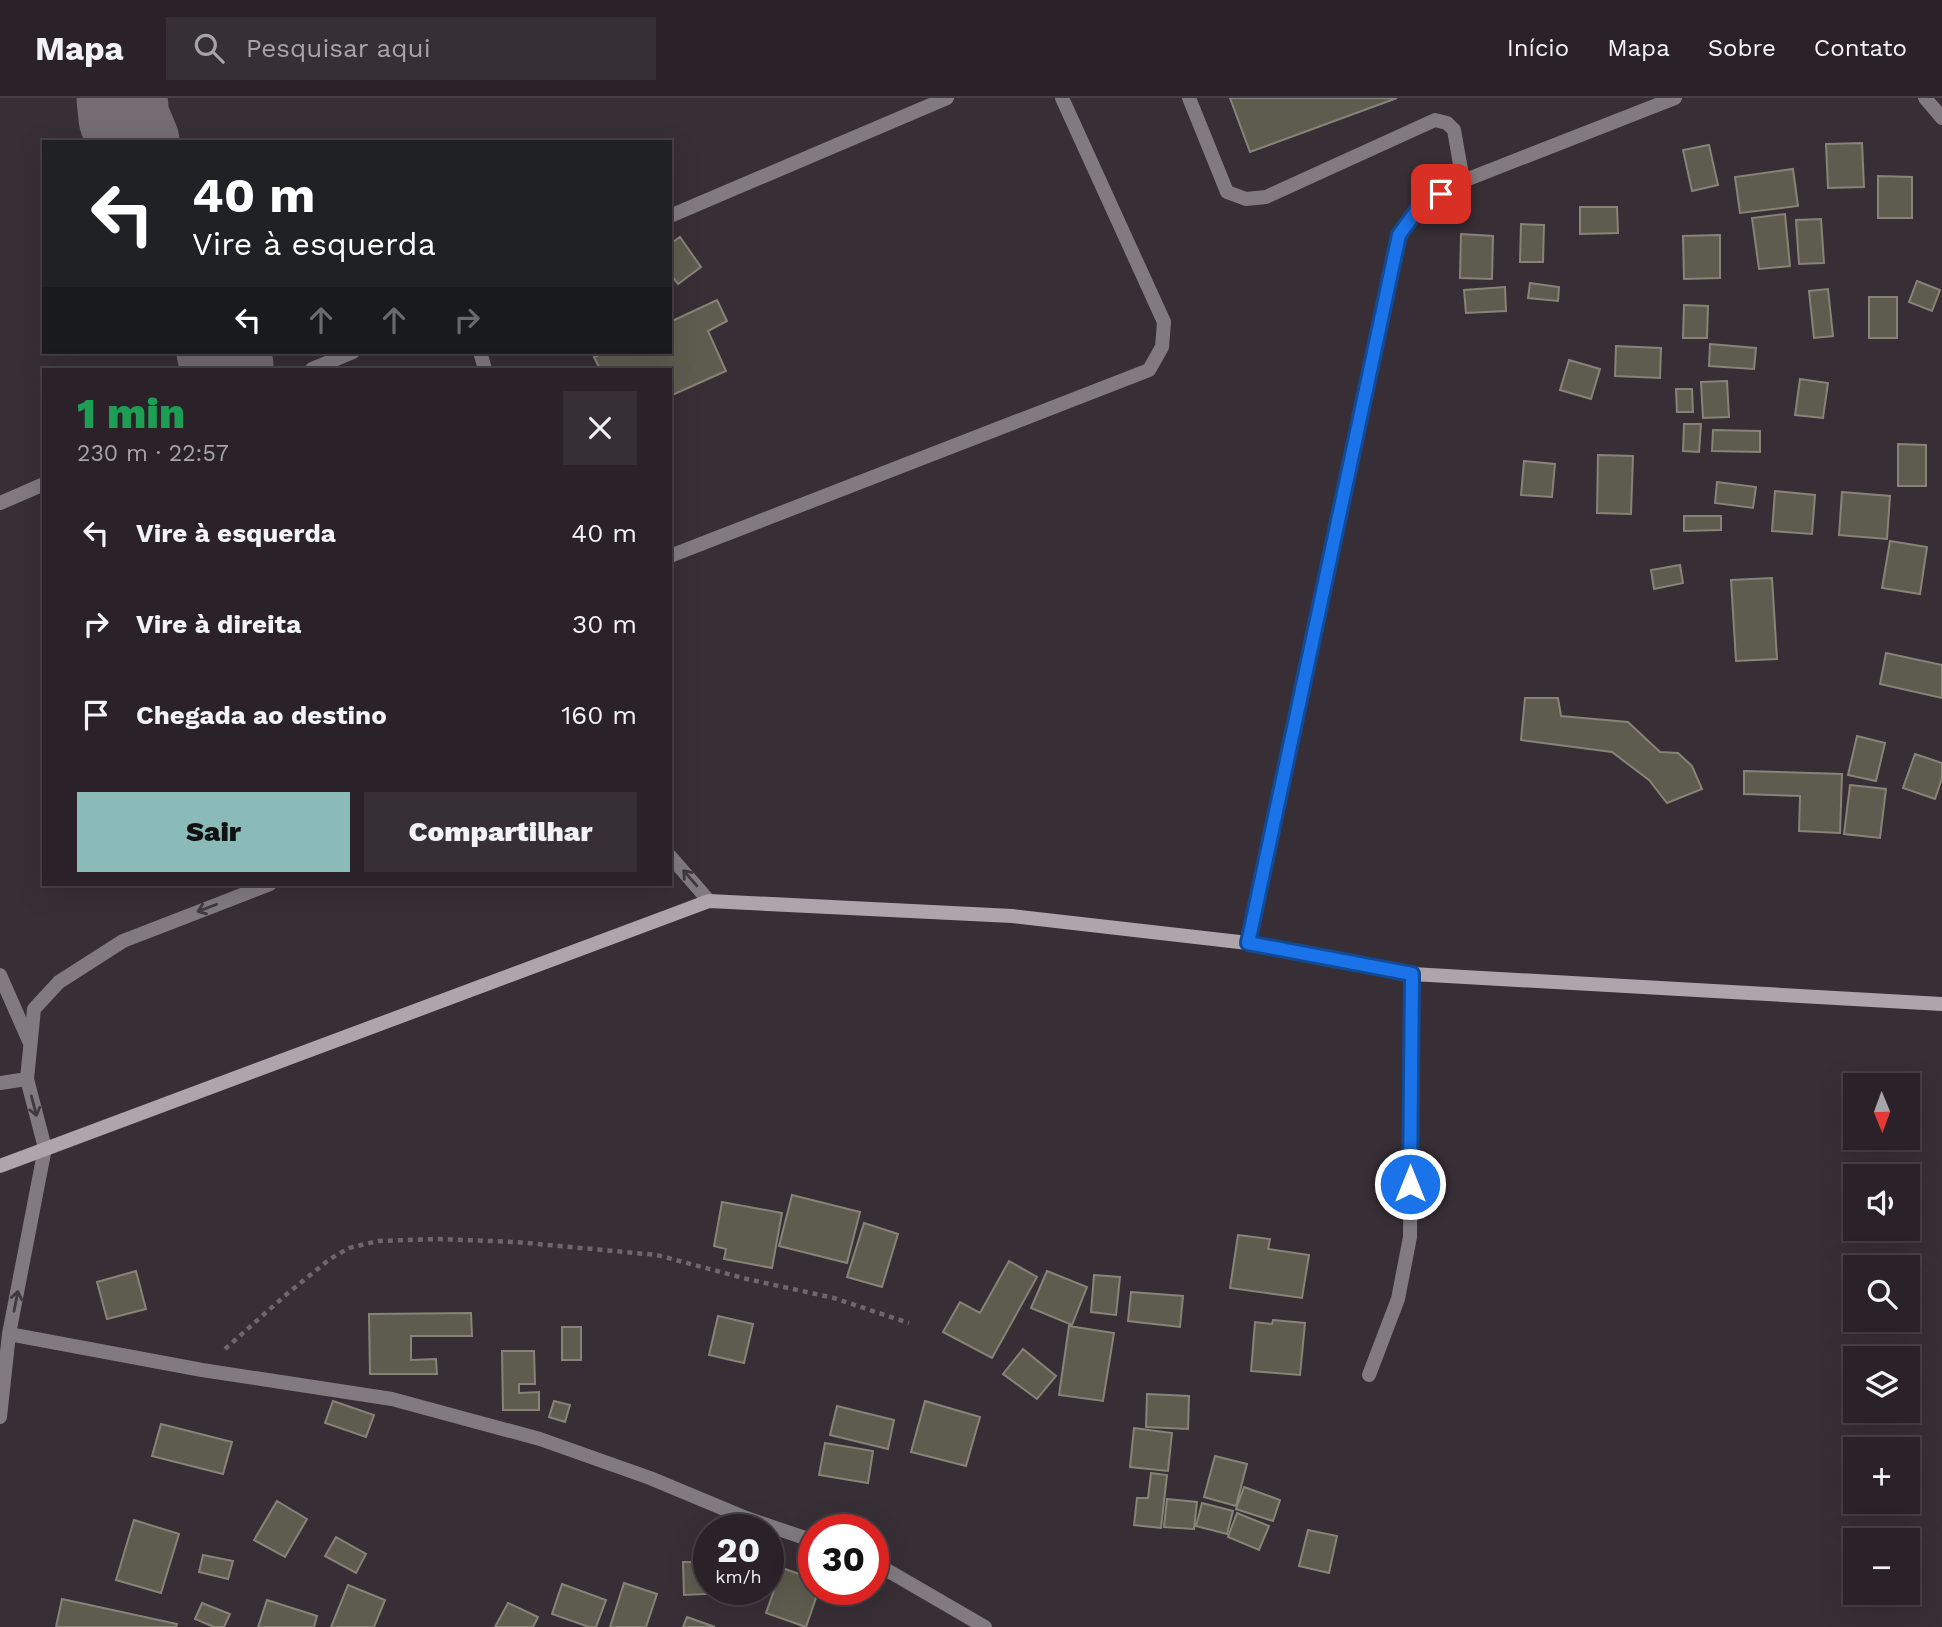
<!DOCTYPE html>
<html lang="pt">
<meta charset="utf-8">
<style>
:root{--surface:#2a2228;--page:#362f34;--text:#f1f3f6;--muted:#a5a4a8;--line:#463f45;--accent:#8bbbb9}
body{margin:0;font-family:"Work Sans",sans-serif;background:var(--page);color:var(--text);height:100vh;display:flex;flex-direction:column;font-size:26px;white-space:nowrap}
*{box-sizing:border-box;margin:0}
p{font-size:23px;color:var(--muted)}
.icon{flex:none;width:38px;height:38px;fill:none;stroke:currentColor;stroke-width:2;stroke-linecap:round;stroke-linejoin:round}
.map{position:relative;flex:1;overflow:hidden}
.side{position:absolute;left:42px;top:270px;width:630px;height:518px;display:flex;flex-direction:column;background:var(--surface);border-radius:0px;box-shadow:0 7px 28px #0002,0 0 0 2px var(--line)}
.side>*{flex:none}
.top-card{position:absolute;left:42px;top:42px;width:630px;height:214px;border-radius:0px;box-shadow:0 7px 28px #0002,0 0 0 2px var(--line);background:#202124;color:#fff;overflow:hidden}
.needle{width:46px;rotate:179deg}
.controls{position:absolute;left:1843px;top:975px;display:grid;gap:14px}
.controls a{display:grid;place-items:center;width:77px;height:77px;border-radius:0px;background:var(--surface);box-shadow:0 7px 28px #0002,0 0 0 2px var(--line);font-size:35px}
.speed{position:absolute;left:693px;top:1416px;display:flex;gap:14px;font-size:35px;font-weight:700;text-align:center}
.speed>*{display:grid;place-content:center;width:91px;height:91px;border-radius:50%;background:var(--surface);box-shadow:0 7px 28px #0002,0 0 0 2px var(--line);line-height:1}
.speed small{font-size:18px;font-weight:400}
.speed .limit{border:10px solid #d22;background:#fff;color:#111}
.pin{position:absolute;display:grid;place-items:center;width:60px;height:60px;color:#fff;margin:-30px;border-radius:14px;box-shadow:0 4px 10px #0006}
.me{position:absolute;width:77px;margin:-38px;rotate:0deg;stroke-linejoin:round;filter:drop-shadow(0 0 5px #0008)}
.turn{display:flex;align-items:center;gap:24px;height:147px;padding:0 35px;font-size:32px}
.turn .icon{width:91px;height:91px;stroke-width:2.5}
.turn b{display:block;font-size:49px;line-height:60px}
.lanes{display:flex;align-items:center;height:66px;padding:0 35px;background:#0003;justify-content:center;gap:35px;direction:ltr}
.lanes .off{opacity:.35}
.round{display:grid;place-items:center;flex:none;width:74px;height:74px;border-radius:0px;background:var(--page)}
.head{display:flex;align-items:center;justify-content:space-between;height:119px;padding:0 35px}
h1{font-size:42px;font-weight:800;line-height:52px;color:#1e9e55}
.button{display:flex;gap:14px;margin-top:auto;padding:14px 35px}
.button a{flex:1;height:80px;border-radius:0px;background:var(--accent);color:#111;font-size:28px;font-weight:800;line-height:80px;text-align:center}
.button a+a{background:var(--page);color:var(--text)}
ul{padding:0;list-style:none}
li{display:flex;align-items:center;gap:21px;height:91px;padding:0 35px}
li div{flex:1}
li b{display:block;font-size:26px}
li em{font-style:normal}
header{display:flex;align-items:center;gap:42px;box-sizing:border-box;height:98px;padding:0 35px;background:var(--surface);border-bottom:2px solid var(--line)}
header strong{font-size:33px}
nav{display:flex;gap:38px;margin-inline-start:auto;font-size:24px}
.search{width:490px;height:63px;background:var(--page);display:flex;align-items:center;gap:18px;box-sizing:border-box;padding:0 24px;border-radius:0px;color:var(--muted);font-size:26px}
.map>svg:first-child{display:block}
.lines{fill:none;stroke-linecap:round;stroke-linejoin:round}
.taxiway{stroke:#756c72;stroke-width:91}
.building{fill:#5e5c4f;stroke:#868477;stroke-width:2}
.path{stroke:#6f666c;stroke-width:4.5;stroke-dasharray:5 5;stroke-linecap:butt}
.lane{stroke:#817b7f;stroke-width:14}
.street{stroke:#817b7f;stroke-width:14}
.secondary{stroke:#aea5ab;stroke-width:14}
.oneway{stroke:#3f3a3e}
.route-casing{stroke:#114b97;stroke-width:18}
.route{stroke:#1a73e8;stroke-width:12}
</style>
<header>
<strong>Mapa</strong>
<div class="search"><svg class="icon" aria-label="search" viewBox="0 0 24 24"><circle cx="10" cy="10" r="6"/><path d="M15 15l6 6"/></svg>Pesquisar aqui</div>
<nav><a>Início</a><a>Mapa</a><a>Sobre</a><a>Contato</a></nav>
</header>
<div class="map">
<svg width="1942" height="1529" viewBox="0 0 1942 1529">
<rect width="100%" height="100%" fill="#382e35"/>
<g class="lines">
<path class="taxiway" d="M122,0L124,20L134,44
M222,254L228,268"/>
</g>
<path class="building" d="M1230,0H1397L1250,54Z
M1862,45L1864,89L1828,90L1826,46Z
M1709,47L1718,87L1692,93L1683,52Z
M1793,71L1798,108L1740,115L1735,79Z
M1878,78L1912,79V120H1878Z
M1580,109H1617L1618,135L1580,136Z
M1785,116L1790,168L1759,171L1752,120Z
M1821,121L1824,165L1799,166L1796,122Z
M1521,126L1544,127L1543,164H1520Z
M1461,136L1493,138L1492,181L1460,180Z
M1720,137V180L1684,181L1683,138Z
M680,139L701,169L678,186L670,175V146Z
M1917,183L1940,192L1932,213L1909,204Z
M1530,185L1559,189L1558,203L1528,200Z
M1505,189L1506,213L1466,215L1464,192Z
M1828,191L1833,238L1814,240L1809,193Z
M1869,199H1897V240H1869Z
M717,202L727,223L708,233L726,273L670,298V271H600L594,259L606,254H670V224Z
M1684,207L1708,208L1707,240H1683Z
M1710,246L1756,250L1754,271L1709,268Z
M1616,248L1661,250L1660,280L1615,278Z
M1569,262L1600,271L1591,301L1560,292Z
M1800,281L1828,285L1823,320L1795,317Z
M1727,283L1729,319L1703,320L1701,284Z
M1676,291H1692L1693,314H1677Z
M1684,326H1701L1699,354L1683,353Z
M1713,332L1760,333V354L1712,353Z
M1898,346L1926,347V388H1898Z
M1598,357L1633,358L1631,416L1597,415Z
M1524,363L1555,366L1552,399L1521,397Z
M1717,384L1756,389L1753,410L1715,405Z
M1775,393L1815,397L1812,436L1772,433Z
M1842,394L1890,398L1887,441L1839,437Z
M1684,418H1721V432L1684,433Z
M1890,443L1927,449L1920,496L1882,490Z
M1680,467L1683,485L1654,491L1651,472Z
M1772,480L1777,561L1736,563L1731,482Z
M1886,555L1942,567V600L1880,586Z
M1525,600H1558L1561,618L1628,624L1660,654L1678,655L1692,668L1702,691L1667,705L1649,682L1612,654L1521,642Z
M1857,638L1885,645L1876,683L1848,677Z
M1915,656L1942,665V680L1935,701L1903,690Z
M1744,673L1842,676L1840,735L1799,733L1800,698L1744,696Z
M1850,687L1886,691L1880,740L1844,736Z
M792,1097L860,1114L847,1165L779,1148Z
M722,1104L782,1115L772,1170L724,1161L726,1151L714,1148Z
M864,1125L898,1136L882,1189L847,1179Z
M1238,1137L1270,1141L1268,1151L1309,1157L1302,1200L1230,1190Z
M1009,1163L1037,1179L992,1260L943,1234L960,1204L980,1215Z
M136,1173L146,1211L107,1221L97,1184Z
M1047,1173L1087,1189L1072,1227L1031,1210Z
M1094,1177L1120,1179L1116,1217L1091,1214Z
M1131,1194L1183,1198L1180,1229L1128,1223Z
M471,1215L472,1238H411V1262L436,1261L437,1276H370L369,1216Z
M718,1218L753,1226L744,1265L709,1257Z
M1273,1222L1305,1225L1300,1277L1251,1273L1255,1224L1272,1226Z
M1069,1228L1114,1235L1103,1303L1059,1297Z
M562,1229H581V1262H562Z
M1023,1251L1056,1278L1037,1301L1003,1276Z
M502,1253H534L535,1286H519V1295L539,1294V1312H503Z
M1147,1296L1189,1298L1188,1331L1146,1329Z
M333,1303L374,1317L366,1339L325,1325Z
M554,1303L570,1307L565,1324L549,1319Z
M925,1303L980,1319L966,1368L911,1354Z
M837,1308L894,1322L888,1351L830,1337Z
M161,1326L232,1344L223,1376L152,1358Z
M1134,1330L1172,1335L1168,1373L1130,1369Z
M825,1345L873,1353L868,1385L819,1377Z
M1215,1358L1247,1366L1236,1408L1204,1399Z
M1151,1375L1167,1377L1161,1430L1134,1427L1137,1400H1148Z
M1244,1389L1280,1402L1273,1423L1236,1411Z
M1167,1401L1197,1404L1194,1431L1164,1429Z
M277,1403L307,1421L285,1459L254,1442Z
M1202,1405L1233,1413L1227,1436L1196,1428Z
M1237,1415L1269,1428L1259,1452L1228,1439Z
M134,1422L179,1436L161,1495L116,1482Z
M1308,1432L1337,1438L1329,1475L1299,1468Z
M336,1439L366,1456L356,1475L325,1458Z
M203,1457L233,1463L228,1481L199,1474Z
M683,1464H709V1491H725V1495L684,1497Z
M782,1470L814,1481V1491H819L806,1529L766,1515Z
M624,1485L657,1496L646,1529H610Z
M562,1486L606,1502L596,1529H589L552,1516Z
M348,1487L385,1502L374,1529H331Z
M62,1501L177,1526L176,1529H56Z
M267,1502L317,1518L314,1529H258Z
M202,1505L230,1516L224,1529H214L195,1521Z
M508,1505L538,1519L533,1529H495Z
M687,1519L715,1529H683Z"/>
<g class="lines">
<path class="path" d="M225,1251L288,1195L330,1161L349,1150L378,1143L437,1141L516,1144L657,1157L747,1181L834,1200L909,1225"/>
<path class="lane" d="M1189,0L1227,94L1246,101L1266,99L1435,22L1447,25L1454,32L1463,83
M670,118L947,0
M480,254L485,271
M312,271L353,254
M0,405L44,386
M670,458L1149,272L1162,249L1164,224L1062,0
M670,758L709,803
M0,877L29,943
M0,985L27,981
M45,1050L27,981L34,911L59,884L123,843L270,786"/>
<path class="street" d="M1925,0L1942,20
M1248,845L1399,137L1420,108L1463,83L1675,0
M9,1236L202,1272L392,1301L540,1341L650,1380L746,1420L814,1443
M1369,1277L1398,1201L1410,1139L1412,876
M0,1319L9,1236L45,1050
M873,1464L985,1529"/>
<path class="secondary" d="M0,1068L709,803L1012,818L1248,845L1412,876L1942,906"/>
</g>
<defs><path id="oneway-shaft" d="M-6 0H5M1.5-3L5.5 0L1.5 3" fill="none" stroke-width="1.6" stroke-linecap="round" stroke-linejoin="round" transform="scale(1.75)"/></defs>
<g class="oneway">
<use href="#oneway-shaft" transform="translate(690 780) rotate(-131)"/>
<use href="#oneway-shaft" transform="translate(207 810) rotate(159)"/>
<use href="#oneway-shaft" transform="translate(34 1008) rotate(75)"/>
<use href="#oneway-shaft" transform="translate(16 1203) rotate(-79)"/>
</g>
<g class="lines">
<defs>
<path id="route" d="M1410,1086L1412,876L1248,845L1399,137L1420,108L1441,96"/>
</defs>
<use href="#route" class="route-casing"/>
<use href="#route" class="route"/>
</g>
</svg>
<div class="controls">
<a><svg class="needle" viewBox="-14 -14 28 28"><path d="M0-13l5 13h-10z" fill="#e53935"/><path d="M0 13l5-13h-10z" fill="#a5a4a8"/></svg></a>
<a><svg class="icon" aria-label="sound" viewBox="0 0 24 24"><path d="M4 9h4l5-4v14l-5-4H4zM17 9q2 3 0 6"/></svg></a>
<a><svg class="icon" aria-label="search" viewBox="0 0 24 24"><circle cx="10" cy="10" r="6"/><path d="M15 15l6 6"/></svg></a>
<a><svg class="icon" aria-label="layers" viewBox="0 0 24 24"><path d="M12 4l9 5-9 5-9-5zM3 14l9 5 9-5"/></svg></a>
<a>+</a>
<a>−</a>
</div>
<div class="speed"><div>20<small>km/h</small></div><div class="limit">30</div></div>
<div class="pin" style="left:1441px;top:96px;background:#d93025"><svg class="icon" aria-label="arrive" viewBox="0 0 24 24"><path d="M6 21V4h12l-3 4 3 4H6"/></svg></div>
<svg class="me" style="left:1410px;top:1086px" viewBox="-20 -20 40 40"><circle r="17" fill="#1a73e8" stroke="#fff" stroke-width="3"/><path d="M0-11L8 9 0 5-8 9z" fill="#fff"/></svg>
<div class="top-card">
<div class="turn"><svg class="icon" aria-label="left" viewBox="0 0 24 24"><path d="M17 20v-9H6M10 6l-5 5 5 5"/></svg><div><b>40 m</b>Vire à esquerda</div></div>
<div class="lanes"><svg class="icon" aria-label="left" viewBox="0 0 24 24"><path d="M17 20v-9H6M10 6l-5 5 5 5"/></svg><svg class="icon off" aria-label="ahead" viewBox="0 0 24 24"><path d="M12 20V5M6 11l6-6 6 6"/></svg><svg class="icon off" aria-label="ahead" viewBox="0 0 24 24"><path d="M12 20V5M6 11l6-6 6 6"/></svg><svg class="icon off" aria-label="right" viewBox="0 0 24 24"><path d="M7 20v-9h11M14 6l5 5-5 5"/></svg></div>
</div>
<section class="side">
<div class="head"><div><h1>1 min</h1><p>230 m · 22:57</p></div><a class="round"><svg class="icon" aria-label="close" viewBox="0 0 24 24"><path d="M6 6l12 12M18 6L6 18"/></svg></a></div>
<ul>
<li><svg class="icon" aria-label="left" viewBox="0 0 24 24"><path d="M17 20v-9H6M10 6l-5 5 5 5"/></svg><div><b>Vire à esquerda</b></div><em>40 m</em></li>
<li><svg class="icon" aria-label="right" viewBox="0 0 24 24"><path d="M7 20v-9h11M14 6l5 5-5 5"/></svg><div><b>Vire à direita</b></div><em>30 m</em></li>
<li><svg class="icon" aria-label="arrive" viewBox="0 0 24 24"><path d="M6 21V4h12l-3 4 3 4H6"/></svg><div><b>Chegada ao destino</b></div><em>160 m</em></li>
</ul>
<div class="button"><a>Sair</a><a>Compartilhar</a></div>
</section>
</div>
